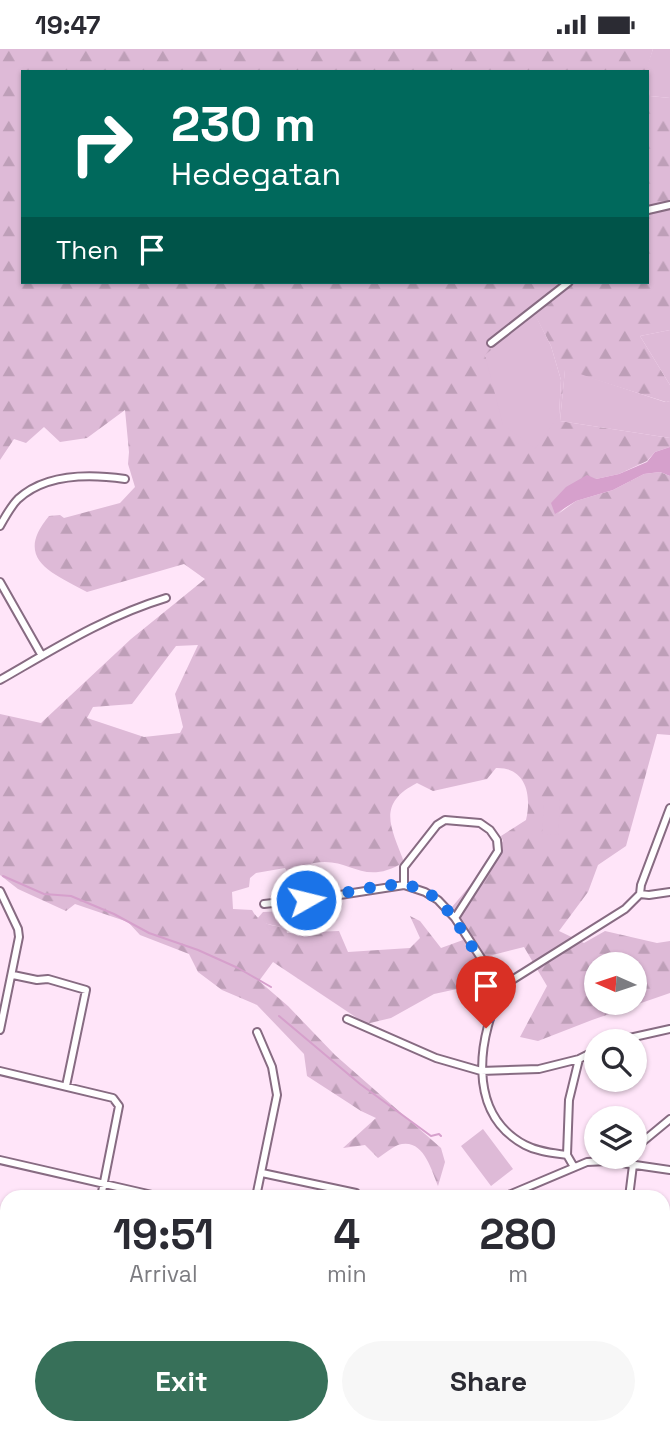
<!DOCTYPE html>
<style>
:root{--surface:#fff;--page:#f7f7f7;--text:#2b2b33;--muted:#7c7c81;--accent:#377059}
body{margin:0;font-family:"Space Grotesk",sans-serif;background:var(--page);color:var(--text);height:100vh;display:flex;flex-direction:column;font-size:26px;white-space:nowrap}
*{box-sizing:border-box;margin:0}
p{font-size:23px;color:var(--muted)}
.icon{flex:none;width:38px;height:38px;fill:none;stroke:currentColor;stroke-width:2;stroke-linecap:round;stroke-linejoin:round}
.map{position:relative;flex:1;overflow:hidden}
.sheet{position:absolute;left:0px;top:1141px;width:670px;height:245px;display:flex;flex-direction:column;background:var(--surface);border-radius:21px 21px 0 0;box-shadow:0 2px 5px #0004}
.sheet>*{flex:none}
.banner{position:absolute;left:21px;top:21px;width:628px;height:214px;border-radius:0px;box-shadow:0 2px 5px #0004;background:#00695c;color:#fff;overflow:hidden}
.needle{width:46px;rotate:273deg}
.buttons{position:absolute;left:584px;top:903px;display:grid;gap:14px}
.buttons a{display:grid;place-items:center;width:63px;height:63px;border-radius:50%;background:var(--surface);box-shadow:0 2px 5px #0004;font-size:35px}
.pin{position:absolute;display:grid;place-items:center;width:60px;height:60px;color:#fff;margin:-72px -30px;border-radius:50% 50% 50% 0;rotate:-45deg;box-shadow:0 0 7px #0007}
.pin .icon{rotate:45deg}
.me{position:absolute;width:77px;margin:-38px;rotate:82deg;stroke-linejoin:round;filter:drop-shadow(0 0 5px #0008)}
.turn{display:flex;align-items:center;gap:24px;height:147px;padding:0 35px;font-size:32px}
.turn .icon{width:91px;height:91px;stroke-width:2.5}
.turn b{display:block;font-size:49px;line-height:60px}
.then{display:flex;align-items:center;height:66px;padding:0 35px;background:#0003;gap:14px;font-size:26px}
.eta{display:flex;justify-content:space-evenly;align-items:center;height:119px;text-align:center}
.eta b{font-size:42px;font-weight:700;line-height:49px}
.action{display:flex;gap:14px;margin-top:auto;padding:14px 35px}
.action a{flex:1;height:80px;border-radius:42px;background:var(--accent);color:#fff;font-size:28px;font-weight:700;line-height:80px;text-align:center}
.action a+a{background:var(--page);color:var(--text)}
.status{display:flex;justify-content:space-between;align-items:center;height:49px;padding:0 35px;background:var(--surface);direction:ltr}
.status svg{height:19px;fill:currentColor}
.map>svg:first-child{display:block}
.forest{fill:url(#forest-firs);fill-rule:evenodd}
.park{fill:url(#park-tufts)}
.pitch{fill:#debad7}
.water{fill:#d6a0cc}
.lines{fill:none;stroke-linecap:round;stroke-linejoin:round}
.stream{stroke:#d6a0cc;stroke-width:2}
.minor-casing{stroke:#876b82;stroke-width:10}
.minor{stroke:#fff;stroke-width:6}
.route{stroke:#1a73e8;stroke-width:12;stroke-dasharray:0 21.6}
</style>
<div class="status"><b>19:47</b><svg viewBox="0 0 49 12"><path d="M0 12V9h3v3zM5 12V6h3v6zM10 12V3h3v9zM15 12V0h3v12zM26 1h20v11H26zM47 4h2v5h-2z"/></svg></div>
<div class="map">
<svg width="670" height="1386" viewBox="0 0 670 1386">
<defs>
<pattern id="forest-firs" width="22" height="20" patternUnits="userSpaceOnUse" patternTransform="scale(1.75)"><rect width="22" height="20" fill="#debad7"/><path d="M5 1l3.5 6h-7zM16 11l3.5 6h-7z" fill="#be9fb8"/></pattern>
<pattern id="park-tufts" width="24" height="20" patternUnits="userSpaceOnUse" patternTransform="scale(1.75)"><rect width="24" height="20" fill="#debad7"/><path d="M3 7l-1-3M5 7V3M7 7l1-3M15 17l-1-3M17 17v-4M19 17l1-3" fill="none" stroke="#be9fb8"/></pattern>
</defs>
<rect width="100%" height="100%" fill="#ffe5f9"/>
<path class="forest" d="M0,0H653L646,23H23V233H648V32L650,47L670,49V281L640,287L670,336V352L666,353L565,321L560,372L670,389V398L655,403L647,412L619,425L596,430L558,465L576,452L613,441L644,425L660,423L670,427V686L657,685L626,797L598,816L588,843L559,882L584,894L605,882L657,894L670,892V944L592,971L538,992L520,988L547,937L524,898L489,907L480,935L434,945L391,969L366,975L273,913L259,932L288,957L335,1006L441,1099L445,1113L438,1137C431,1120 423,1088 398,1096C391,1099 384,1105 378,1109L365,1096L343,1099L376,1069L361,1062L307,1027L304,1005L257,956L222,941L198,923L189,905L140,886L128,873L75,855L66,862L18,840L0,826V665L41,674L131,590L205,530L184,515L87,543C52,524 13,510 49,467L60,466L64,469L120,454L135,438L128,415L129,403L125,361L87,389L60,393L44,378L26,394L14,390L0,411ZM535,266L551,297L561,331L559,366L485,307ZM198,596L175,645L183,678L180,684L144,688L87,669L93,658L132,655L176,597ZM496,719C526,718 532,746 526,771L501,787L503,792L489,814L452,858L451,872L463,891L441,899L420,872L410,867L420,889L410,899L348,903L339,882L287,884L286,879C271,876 260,876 252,861L233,860L232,843L249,838L250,829L256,824L285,819L290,828C297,823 306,815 314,814C351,807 362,839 404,813C391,778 376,755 417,734L433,742L487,730ZM597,915H635V954H597Z
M663,1226L670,1227V1386H620L612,1379H663Z
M0,1273L7,1275V1379H385L411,1386H0Z"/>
<path class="park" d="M284,862L286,879L263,874L257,870L263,863Z"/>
<path class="pitch" d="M653,0H670V49L650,47L646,20Z
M535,265L551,297L561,331L559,366L535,400L503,376L485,306Z
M670,281V336L640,287Z
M565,320L665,353L670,352V389L560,372Z
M544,749L560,750L558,786L542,785Z
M483,1080L513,1120L491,1137L461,1097Z"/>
<path class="water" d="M670,398V427L660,423L644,425L613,441L576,452L555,465L551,454L566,438L587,426L596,430L619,425L647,413L655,403Z"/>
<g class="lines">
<path class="stream" d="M3,827L44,845L71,847L114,865L149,884L198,901L238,919L271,938
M279,967L360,1035L431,1087L439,1085L441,1087
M616,1379L623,1386"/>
<defs>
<path id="minor" d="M648,161L670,156
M491,294L569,233
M0,477C5,468 11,457 18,450C46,424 91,425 125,430
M0,533L42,607
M0,631C54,600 106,567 166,549
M404,836V818L437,776L445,771L480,774L490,781L497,791L498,802L455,869
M0,842L18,880L19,888L0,981
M640,845L641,836L670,759
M264,855L327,848L404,836L425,843L438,851L455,869L483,912L504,936
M13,926L37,931L48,930L86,941L66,1037
M347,970L436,1009L481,1022L539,1020L579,1010L597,1001
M616,992L670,980
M0,1022L113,1049L119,1057L101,1148
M635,1099L670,1070
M567,1106L569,1051L579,1010
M0,1111L161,1148
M574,1118L567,1106C553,1104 538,1103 525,1096C465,1064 478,985 504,936L625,860L640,845L649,846L670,843
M262,1124L356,1144
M256,1148L277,1046L272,1018L257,983
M504,1148L587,1113L608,1112L670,1121
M629,1148L633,1116
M663,1193H670
M0,1268L7,1270
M479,1379L481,1386"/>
</defs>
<use href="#minor" class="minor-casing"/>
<use href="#minor" class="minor"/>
</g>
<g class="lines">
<path class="route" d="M306,851C335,848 376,834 403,836C445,839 460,884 482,912C489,920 497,928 504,936L493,956L486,979"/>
</g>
</svg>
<div class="buttons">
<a><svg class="needle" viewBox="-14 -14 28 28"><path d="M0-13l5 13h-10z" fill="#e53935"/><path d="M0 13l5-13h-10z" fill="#7c7c81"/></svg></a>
<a><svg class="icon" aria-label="search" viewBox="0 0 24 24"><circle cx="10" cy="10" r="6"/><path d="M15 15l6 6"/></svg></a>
<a><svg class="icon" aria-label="layers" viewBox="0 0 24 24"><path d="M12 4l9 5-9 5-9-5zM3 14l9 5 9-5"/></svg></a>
</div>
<div class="pin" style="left:486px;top:979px;background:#d93025"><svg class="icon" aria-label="arrive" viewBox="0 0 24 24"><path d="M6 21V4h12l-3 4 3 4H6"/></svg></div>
<svg class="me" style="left:306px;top:851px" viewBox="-20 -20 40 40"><circle r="17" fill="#1a73e8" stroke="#fff" stroke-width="3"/><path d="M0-11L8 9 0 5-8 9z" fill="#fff"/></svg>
<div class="banner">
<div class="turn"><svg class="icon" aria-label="right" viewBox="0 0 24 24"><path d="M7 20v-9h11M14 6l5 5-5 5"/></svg><div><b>230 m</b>Hedegatan</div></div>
<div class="then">Then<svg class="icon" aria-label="arrive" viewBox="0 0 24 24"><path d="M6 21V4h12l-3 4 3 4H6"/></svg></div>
</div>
<section class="sheet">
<div class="eta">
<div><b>19:51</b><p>Arrival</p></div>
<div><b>4</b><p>min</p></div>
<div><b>280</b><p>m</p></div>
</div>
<div class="action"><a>Exit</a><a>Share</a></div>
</section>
</div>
